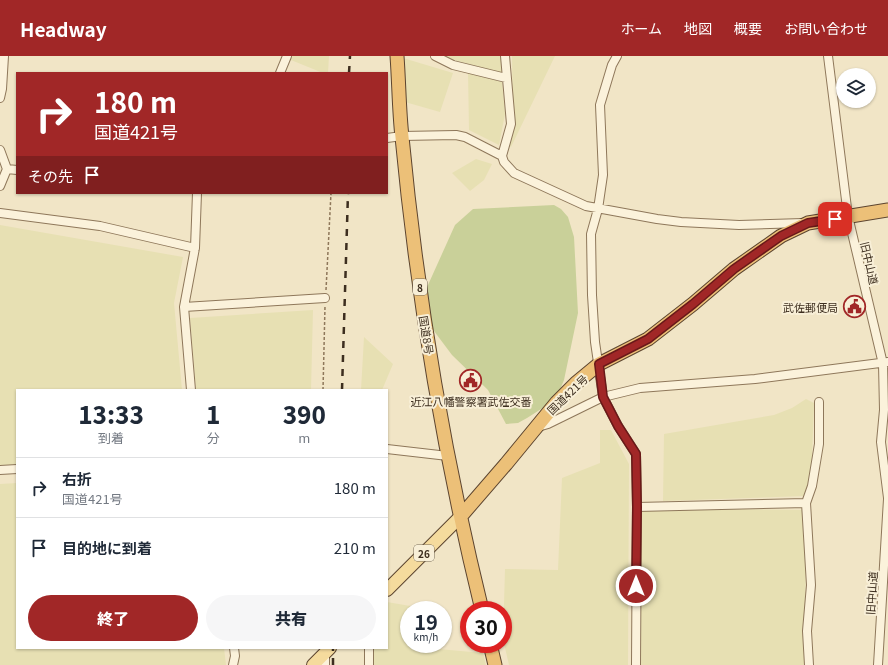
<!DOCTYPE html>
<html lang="ja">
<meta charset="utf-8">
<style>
:root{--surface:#fff;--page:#f6f6f7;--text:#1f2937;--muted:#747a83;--line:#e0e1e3;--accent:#a12727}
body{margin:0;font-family:Georgia,"Noto Sans JP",serif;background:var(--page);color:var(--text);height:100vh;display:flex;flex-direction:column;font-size:15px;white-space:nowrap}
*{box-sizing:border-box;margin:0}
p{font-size:13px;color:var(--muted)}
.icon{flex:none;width:22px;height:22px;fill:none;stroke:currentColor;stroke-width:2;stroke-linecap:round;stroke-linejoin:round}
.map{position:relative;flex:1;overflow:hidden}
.drawer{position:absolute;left:16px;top:333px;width:372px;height:260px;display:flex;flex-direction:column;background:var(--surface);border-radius:0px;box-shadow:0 1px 3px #0004}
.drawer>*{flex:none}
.top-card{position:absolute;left:16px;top:16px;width:372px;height:122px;border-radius:0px;box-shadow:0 1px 3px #0004;background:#a12727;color:#fff;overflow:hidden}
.buttons{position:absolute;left:836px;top:12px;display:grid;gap:8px}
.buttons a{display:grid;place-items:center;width:40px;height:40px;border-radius:50%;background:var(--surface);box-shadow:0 1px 3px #0004;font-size:20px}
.speed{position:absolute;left:400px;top:545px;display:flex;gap:8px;font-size:20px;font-weight:700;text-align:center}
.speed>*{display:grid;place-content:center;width:52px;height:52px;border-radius:50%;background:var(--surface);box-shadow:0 1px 3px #0004;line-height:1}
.speed small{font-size:10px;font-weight:400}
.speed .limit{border:6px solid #d22;background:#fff;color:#111}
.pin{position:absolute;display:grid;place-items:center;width:34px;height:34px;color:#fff;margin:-17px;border-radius:8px;box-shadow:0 2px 6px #0006}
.me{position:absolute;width:44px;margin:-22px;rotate:0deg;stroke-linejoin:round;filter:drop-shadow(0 0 3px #0008)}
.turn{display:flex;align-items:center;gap:14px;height:84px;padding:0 12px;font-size:18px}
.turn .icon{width:52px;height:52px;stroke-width:2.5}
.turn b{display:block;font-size:28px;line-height:34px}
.then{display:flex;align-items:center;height:38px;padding:0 12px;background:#0003;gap:8px;font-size:15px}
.eta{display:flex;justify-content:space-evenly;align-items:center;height:68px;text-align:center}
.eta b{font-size:24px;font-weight:800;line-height:28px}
.cta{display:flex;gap:8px;margin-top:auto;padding:8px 12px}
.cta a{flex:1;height:46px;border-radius:24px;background:var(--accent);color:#fff;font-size:16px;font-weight:800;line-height:46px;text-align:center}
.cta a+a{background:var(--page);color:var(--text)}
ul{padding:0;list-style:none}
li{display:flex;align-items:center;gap:12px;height:60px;padding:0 12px;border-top:1px solid var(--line)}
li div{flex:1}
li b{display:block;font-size:15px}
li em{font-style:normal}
header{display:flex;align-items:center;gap:24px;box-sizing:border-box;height:56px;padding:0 20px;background:var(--accent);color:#fff}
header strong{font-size:19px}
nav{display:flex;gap:22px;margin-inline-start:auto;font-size:14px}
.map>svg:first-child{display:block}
.farmland{fill:#e7e0b3}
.green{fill:#c9d099}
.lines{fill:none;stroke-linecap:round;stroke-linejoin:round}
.minor-casing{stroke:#8e775a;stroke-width:10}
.primary-casing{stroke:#5c442f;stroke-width:14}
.trunk-casing{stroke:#5c442f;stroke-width:15}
.path{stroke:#8e775a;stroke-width:1.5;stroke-dasharray:3 2;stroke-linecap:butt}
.minor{stroke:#fbf2db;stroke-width:8}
.primary{stroke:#f5db9d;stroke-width:12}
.trunk{stroke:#ecc078;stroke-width:13}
.rail{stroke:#3d2e1f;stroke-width:2.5;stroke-dasharray:7 7;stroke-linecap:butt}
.route-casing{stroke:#691919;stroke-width:10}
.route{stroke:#a12727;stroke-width:7}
.labels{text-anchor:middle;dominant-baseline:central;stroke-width:4;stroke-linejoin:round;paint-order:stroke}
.shield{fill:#f8efd7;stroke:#756856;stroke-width:1}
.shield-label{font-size:10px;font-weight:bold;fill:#3d2e1f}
.street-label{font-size:11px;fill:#3d2e1f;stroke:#f8efd7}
.poi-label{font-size:11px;fill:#3d2e1f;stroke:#f8efd7;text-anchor:end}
</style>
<header>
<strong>Headway</strong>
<nav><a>ホーム</a><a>地図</a><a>概要</a><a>お問い合わせ</a></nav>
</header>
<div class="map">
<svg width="888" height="609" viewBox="0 0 888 609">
<rect width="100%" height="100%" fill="#f1e5c6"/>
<path class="farmland" d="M281,0H329L328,17H323Z
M441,0H502V17L443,1Z
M512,0H555L511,91L509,90L513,69Z
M403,2L453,17L440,56L405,46Z
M468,16L502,26L505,58L499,89L469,74Z
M476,103L492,108L484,124L470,135L452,117Z
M0,169L183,201L174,247L182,334H17V411L0,412Z
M313,254L311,334H196L190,262Z
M364,281L393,308L382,334H361Z
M806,343L814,347L811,428L804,440L663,445L664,378L774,359L792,352Z
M600,374H611L629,408L628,609H509L503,583L505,513L558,514L562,422L600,407Z
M17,427V592H224L226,609H0V428Z
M641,452L807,454L804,609H640Z
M387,546L422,552V554H409V588H426L427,592L483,597L486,609H368V592H387Z"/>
<path class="green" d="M554,149L561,153L568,161L574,181L578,257L564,324L559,336L549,348L527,362L518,367L506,368L488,334L452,299L428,267L424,246L428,229L455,169L473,153Z"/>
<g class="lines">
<defs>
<path id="minor" d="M435,0L453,9L506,22
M505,0L511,68L502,100L504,106L514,117L586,150L657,163L681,166L739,169L803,167
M617,0L612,9L600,49L603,119L598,153L591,178L592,239L595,286L603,341L618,370L636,398L637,451L636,609
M828,0L848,160L883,308L884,354L881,386L888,442
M280,17L287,0
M0,42L2,33L4,0
M387,82L402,80L456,79L465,81L502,100
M0,94L7,113L0,130
M7,113L17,114
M0,157L100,170L195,192L184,251L325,242
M195,192L197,137
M184,251L191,334
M538,371L548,368L603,341L640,332L755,323L888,306
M387,393L448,400
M0,414L17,413
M806,447L812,430L819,388V346
M637,451L806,447L811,529L807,575L809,609
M325,595V609
M233,609L235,600L234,592
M369,609V592
M878,609L888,443"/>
<path id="primary" d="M387,534L461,460
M313,609L330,592"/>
<path id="trunk" d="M397,0C399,27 399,54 402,81C417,240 444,399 482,554
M461,460L506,408L557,346L576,327L599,308L648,283L693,248L734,213L781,180L808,167L888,154
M490,588L495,609"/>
</defs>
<use href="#minor" class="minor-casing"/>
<use href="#primary" class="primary-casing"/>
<use href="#trunk" class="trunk-casing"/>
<path class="path" d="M326,234L331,137
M323,334L325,250"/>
<use href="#minor" class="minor"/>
<use href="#primary" class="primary"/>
<use href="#trunk" class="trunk"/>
<path class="rail" d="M349,17L350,0
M342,334L348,137
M333,609V592"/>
</g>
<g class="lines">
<defs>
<path id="route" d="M636,530L637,451L636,398L618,370L603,341L599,308L648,283L693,248L734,213L781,180L808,167L835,163"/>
</defs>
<use href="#route" class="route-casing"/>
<use href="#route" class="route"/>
</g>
<defs>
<symbol id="civic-ring" viewBox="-11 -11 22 22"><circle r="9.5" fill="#f8efd7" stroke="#a12727" stroke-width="1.5"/><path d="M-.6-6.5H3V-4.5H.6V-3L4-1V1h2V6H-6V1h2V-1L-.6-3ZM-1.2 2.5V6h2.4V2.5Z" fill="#a12727"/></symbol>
</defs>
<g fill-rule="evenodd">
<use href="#civic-ring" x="842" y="238" width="25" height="25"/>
<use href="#civic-ring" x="458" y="312" width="25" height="25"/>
</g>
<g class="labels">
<g class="shield">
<rect x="413" y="223" width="14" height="16" rx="3"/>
<rect x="414" y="489" width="20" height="16" rx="3"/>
</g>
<g class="shield-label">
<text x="420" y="231">8</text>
<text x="424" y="497">26</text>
</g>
<g class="street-label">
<text transform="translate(870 207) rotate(77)">旧中山道</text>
<text transform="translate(427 279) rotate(81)">国道8号</text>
<text transform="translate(567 338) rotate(-44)">国道421号</text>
<text transform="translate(871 537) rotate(-86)">旧中山道</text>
</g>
<g class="poi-label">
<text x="838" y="251">武佐郵便局</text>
<text x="471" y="345" text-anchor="middle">近江八幡警察署武佐交番</text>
</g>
</g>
</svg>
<div class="buttons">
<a><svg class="icon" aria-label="layers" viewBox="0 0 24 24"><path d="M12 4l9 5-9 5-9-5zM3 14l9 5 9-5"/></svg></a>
</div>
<div class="speed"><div>19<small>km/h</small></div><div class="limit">30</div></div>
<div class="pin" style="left:835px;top:163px;background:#d93025"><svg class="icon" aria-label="arrive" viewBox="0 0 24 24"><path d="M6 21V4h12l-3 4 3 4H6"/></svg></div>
<svg class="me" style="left:636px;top:530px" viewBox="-20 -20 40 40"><circle r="17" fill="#a12727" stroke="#fff" stroke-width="3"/><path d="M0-11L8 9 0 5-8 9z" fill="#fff"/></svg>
<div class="top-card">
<div class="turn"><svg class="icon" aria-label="right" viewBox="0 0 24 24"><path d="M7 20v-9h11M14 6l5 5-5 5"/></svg><div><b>180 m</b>国道421号</div></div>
<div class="then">その先<svg class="icon" aria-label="arrive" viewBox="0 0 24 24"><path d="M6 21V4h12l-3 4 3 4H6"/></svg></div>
</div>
<section class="drawer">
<div class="eta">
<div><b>13:33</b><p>到着</p></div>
<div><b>1</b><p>分</p></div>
<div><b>390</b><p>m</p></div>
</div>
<ul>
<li><svg class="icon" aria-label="right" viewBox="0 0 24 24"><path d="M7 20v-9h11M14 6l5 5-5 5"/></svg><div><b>右折</b><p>国道421号</p></div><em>180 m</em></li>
<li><svg class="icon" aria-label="arrive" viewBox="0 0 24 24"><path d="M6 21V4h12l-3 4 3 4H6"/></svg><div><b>目的地に到着</b></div><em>210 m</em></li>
</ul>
<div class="cta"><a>終了</a><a>共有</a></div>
</section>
</div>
